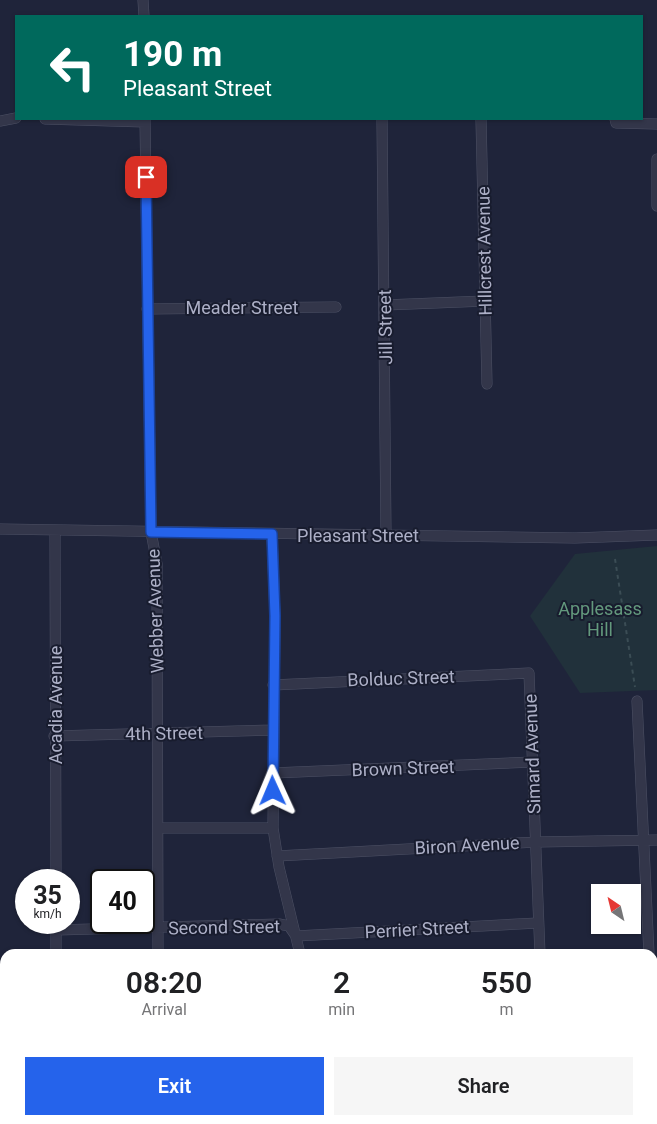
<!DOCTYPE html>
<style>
:root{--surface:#fff;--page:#f6f6f6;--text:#202124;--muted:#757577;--accent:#2563eb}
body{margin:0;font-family:Roboto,sans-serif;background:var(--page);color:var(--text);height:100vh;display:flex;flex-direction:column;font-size:19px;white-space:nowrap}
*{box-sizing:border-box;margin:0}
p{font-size:16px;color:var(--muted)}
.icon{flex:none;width:28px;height:28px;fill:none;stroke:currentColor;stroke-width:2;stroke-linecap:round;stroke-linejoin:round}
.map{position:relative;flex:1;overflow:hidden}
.side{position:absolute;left:0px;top:949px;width:658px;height:176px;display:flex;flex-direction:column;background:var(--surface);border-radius:15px 15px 0 0;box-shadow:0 1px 4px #0004}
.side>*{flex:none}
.guide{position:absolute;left:15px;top:15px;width:628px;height:105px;border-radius:0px;box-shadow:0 1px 4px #0004;background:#00695c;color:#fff;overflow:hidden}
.needle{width:32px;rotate:325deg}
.controls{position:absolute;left:591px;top:884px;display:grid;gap:10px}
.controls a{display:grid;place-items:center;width:50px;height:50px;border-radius:0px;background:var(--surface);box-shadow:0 1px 4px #0004;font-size:25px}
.speed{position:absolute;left:15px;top:869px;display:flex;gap:10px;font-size:25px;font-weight:700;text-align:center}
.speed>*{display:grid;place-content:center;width:65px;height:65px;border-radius:50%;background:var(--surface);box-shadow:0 1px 4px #0004;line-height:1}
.speed small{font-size:12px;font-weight:400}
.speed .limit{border:2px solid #111;border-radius:8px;background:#fff;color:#111}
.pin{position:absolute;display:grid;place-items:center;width:42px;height:42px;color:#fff;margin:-21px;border-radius:10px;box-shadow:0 2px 8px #0006}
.me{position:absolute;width:55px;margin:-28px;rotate:359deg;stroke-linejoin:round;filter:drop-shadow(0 0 4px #0008)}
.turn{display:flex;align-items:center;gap:18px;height:105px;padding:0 25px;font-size:22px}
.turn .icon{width:65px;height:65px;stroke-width:2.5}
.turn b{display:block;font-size:35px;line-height:42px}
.eta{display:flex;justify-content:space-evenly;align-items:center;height:85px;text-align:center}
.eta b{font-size:30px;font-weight:600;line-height:35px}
.action{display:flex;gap:10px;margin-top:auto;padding:10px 25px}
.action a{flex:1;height:58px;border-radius:0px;background:var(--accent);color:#fff;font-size:20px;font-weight:600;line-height:58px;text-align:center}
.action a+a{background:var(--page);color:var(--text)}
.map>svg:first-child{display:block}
.green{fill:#21313b}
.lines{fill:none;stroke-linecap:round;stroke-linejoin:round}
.minor-casing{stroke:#4d5165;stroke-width:11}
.highway-casing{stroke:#3a3e51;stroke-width:15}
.path{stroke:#3b4d55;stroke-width:2;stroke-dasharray:4 4;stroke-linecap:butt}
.minor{stroke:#33364a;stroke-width:10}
.highway{stroke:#716c4f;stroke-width:14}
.route-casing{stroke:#184099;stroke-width:12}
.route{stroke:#2563eb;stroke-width:9}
.labels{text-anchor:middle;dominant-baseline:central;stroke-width:4;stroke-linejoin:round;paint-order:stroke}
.street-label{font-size:18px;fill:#adb0c7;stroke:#181c2e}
.park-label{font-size:18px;fill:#63997d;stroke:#181c2e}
</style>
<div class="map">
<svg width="657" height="1124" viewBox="0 0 657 1124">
<rect width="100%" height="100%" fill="#1f243a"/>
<path class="green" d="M657,546V690L580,693L530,616L575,554Z"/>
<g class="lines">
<defs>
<path id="minor" d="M143,0L144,16
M45,119L145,122
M145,119L151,532L157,564L158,954
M382,119L386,535
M481,119L487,384
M615,119L616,123L657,124
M0,121L16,118
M657,159V206
M385,305L485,301
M147,309L336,307
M0,529L575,538L657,535
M55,530L56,880
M272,534L275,616L273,828L279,867L300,954
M273,685L529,673L540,954
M637,701L649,954
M54,736L273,730
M273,773L533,762
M158,828H273
M277,856L536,842L657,840
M56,930L279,924L289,926L296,936L538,923
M56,954V922
M652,1042L656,1114
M58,1120V1124
M159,1120V1124
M454,1124L455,1120"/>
<path id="highway" d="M652,1114H657
M287,1124L447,1120"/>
</defs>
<use href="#minor" class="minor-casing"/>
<use href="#highway" class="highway-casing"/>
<path class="path" d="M615,559L635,687"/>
<use href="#minor" class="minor"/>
<use href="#highway" class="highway"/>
</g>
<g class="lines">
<defs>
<path id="route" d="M146,177L151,532L272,534L275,616L273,791"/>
</defs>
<use href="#route" class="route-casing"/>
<use href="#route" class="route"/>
</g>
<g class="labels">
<g class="street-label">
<text transform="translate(484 251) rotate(-91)">Hillcrest Avenue</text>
<text x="242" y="307">Meader Street</text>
<text transform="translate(385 327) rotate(-91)">Jill Street</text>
<text x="358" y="535">Pleasant Street</text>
<text transform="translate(155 611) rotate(-92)">Webber Avenue</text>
<text transform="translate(401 678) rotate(-2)">Bolduc Street</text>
<text transform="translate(55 705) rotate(-90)">Acadia Avenue</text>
<text transform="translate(164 733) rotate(-1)">4th Street</text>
<text transform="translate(532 754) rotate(-92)">Simard Avenue</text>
<text transform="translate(403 768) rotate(-2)">Brown Street</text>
<text transform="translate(467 845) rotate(-3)">Biron Avenue</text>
<text transform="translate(224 927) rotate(-1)">Second Street</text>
<text transform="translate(417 929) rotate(-3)">Perrier Street</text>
</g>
<g class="park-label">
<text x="600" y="608">Applesass<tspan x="600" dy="21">Hill</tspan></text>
</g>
</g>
</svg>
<div class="controls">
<a><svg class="needle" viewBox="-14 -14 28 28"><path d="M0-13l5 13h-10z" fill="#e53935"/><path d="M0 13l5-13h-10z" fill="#757577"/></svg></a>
</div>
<div class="speed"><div>35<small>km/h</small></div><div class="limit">40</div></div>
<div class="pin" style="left:146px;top:177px;background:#d93025"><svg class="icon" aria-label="arrive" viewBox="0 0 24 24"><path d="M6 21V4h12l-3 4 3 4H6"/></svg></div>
<svg class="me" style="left:273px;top:791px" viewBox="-20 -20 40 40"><path d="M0-17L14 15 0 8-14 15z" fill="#2563eb" stroke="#fff" stroke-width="4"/></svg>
<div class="guide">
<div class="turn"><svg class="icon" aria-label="left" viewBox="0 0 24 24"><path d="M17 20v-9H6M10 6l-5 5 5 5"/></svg><div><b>190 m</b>Pleasant Street</div></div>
</div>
<section class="side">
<div class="eta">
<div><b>08:20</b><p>Arrival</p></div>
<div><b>2</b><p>min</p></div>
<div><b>550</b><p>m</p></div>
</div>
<div class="action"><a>Exit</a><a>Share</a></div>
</section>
</div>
